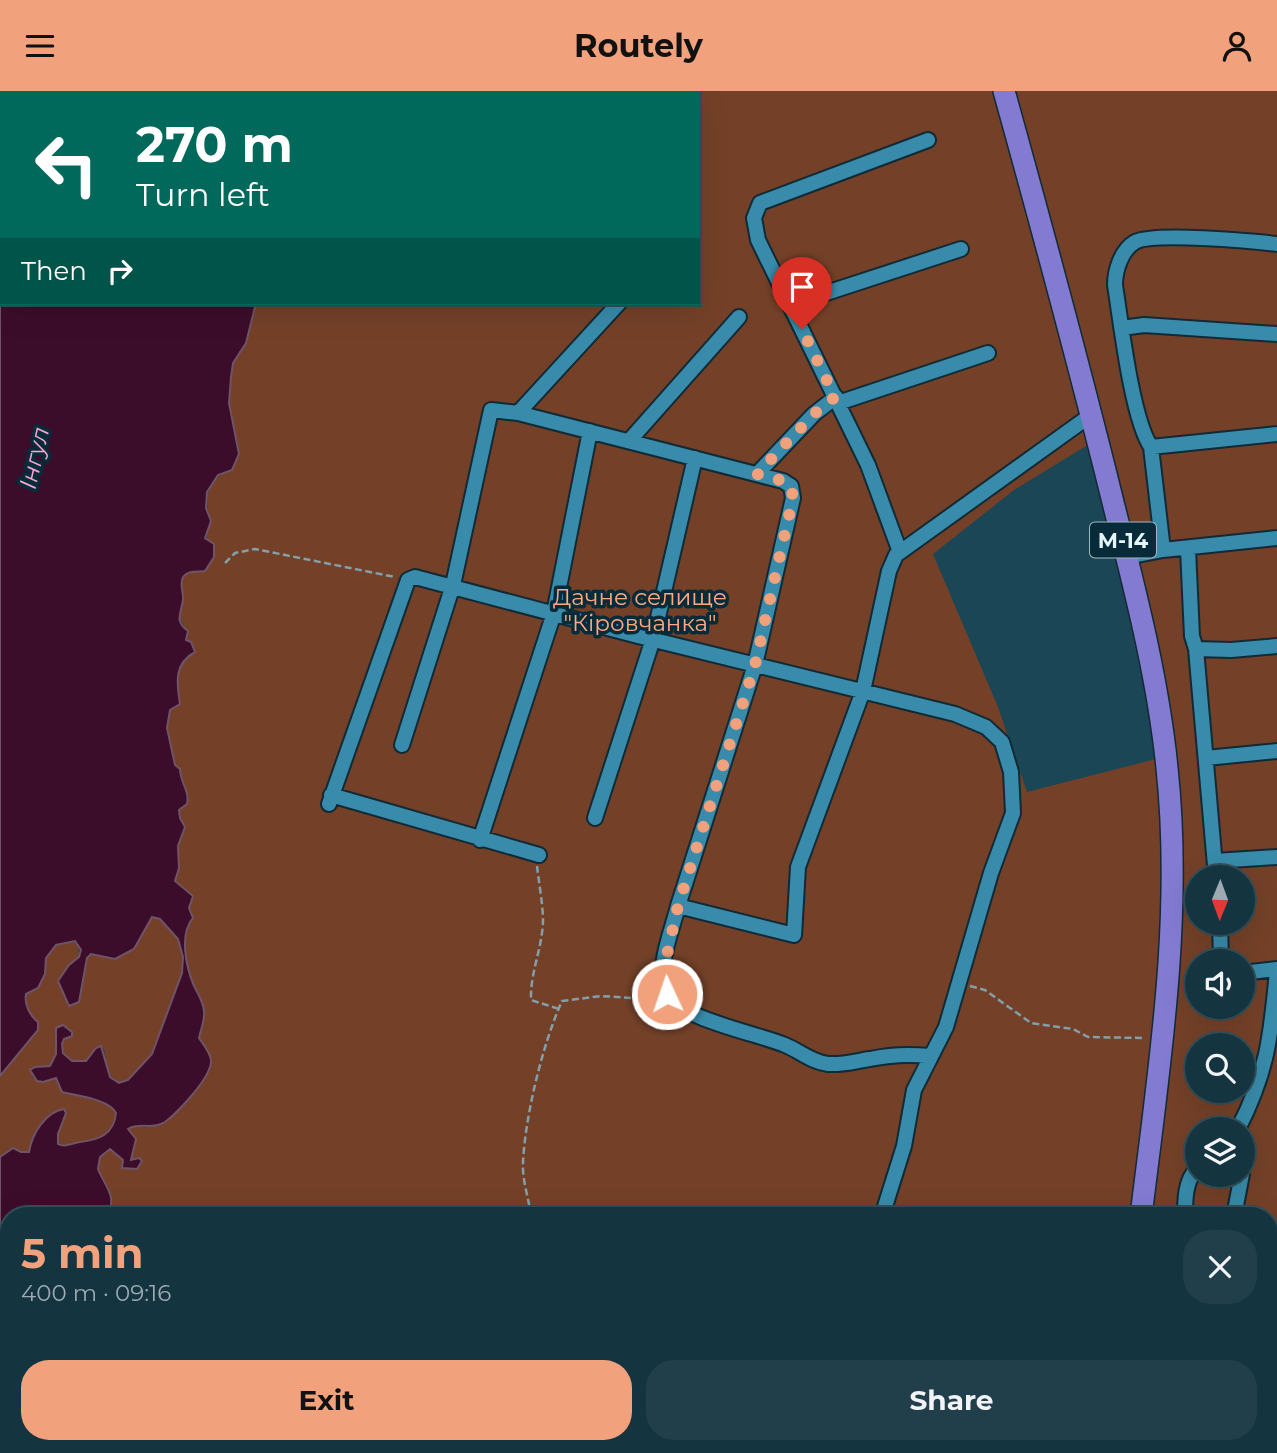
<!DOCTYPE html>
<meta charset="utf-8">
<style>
:root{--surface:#143440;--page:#213f4b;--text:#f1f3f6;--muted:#9daab1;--line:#334f59;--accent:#f1a17b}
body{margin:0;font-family:Montserrat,sans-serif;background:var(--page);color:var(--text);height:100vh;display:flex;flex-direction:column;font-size:26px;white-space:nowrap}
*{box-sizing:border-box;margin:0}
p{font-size:23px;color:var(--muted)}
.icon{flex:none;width:38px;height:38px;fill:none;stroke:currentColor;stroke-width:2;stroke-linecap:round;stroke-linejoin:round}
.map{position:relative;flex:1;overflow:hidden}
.details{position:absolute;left:0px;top:1116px;width:1278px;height:247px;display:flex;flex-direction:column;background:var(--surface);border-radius:28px 28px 0 0;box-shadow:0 7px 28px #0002,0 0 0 2px var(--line)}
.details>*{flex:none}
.hud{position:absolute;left:0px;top:0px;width:700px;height:214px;box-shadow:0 7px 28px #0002,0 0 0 2px var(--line);background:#00695c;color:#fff;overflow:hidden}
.needle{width:46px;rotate:181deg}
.buttons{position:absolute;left:1185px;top:774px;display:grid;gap:14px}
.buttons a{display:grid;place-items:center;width:70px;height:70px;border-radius:50%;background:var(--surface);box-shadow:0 7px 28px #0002,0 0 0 2px var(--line);font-size:35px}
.pin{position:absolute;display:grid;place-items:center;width:60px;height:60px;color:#fff;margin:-72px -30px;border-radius:50% 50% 50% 0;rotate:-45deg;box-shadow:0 0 7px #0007}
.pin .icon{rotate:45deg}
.me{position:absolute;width:77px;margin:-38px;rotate:357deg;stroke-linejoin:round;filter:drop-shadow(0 0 5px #0008)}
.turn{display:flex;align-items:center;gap:24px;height:147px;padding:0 21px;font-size:32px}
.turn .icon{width:91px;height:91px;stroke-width:2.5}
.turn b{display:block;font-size:49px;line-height:60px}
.then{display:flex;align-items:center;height:66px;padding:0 21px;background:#0003;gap:14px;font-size:26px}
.round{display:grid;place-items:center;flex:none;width:74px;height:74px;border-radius:28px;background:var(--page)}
.overview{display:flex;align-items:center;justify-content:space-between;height:119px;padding:0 21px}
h1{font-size:42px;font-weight:700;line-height:52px;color:var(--accent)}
.cta{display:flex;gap:14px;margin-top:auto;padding:14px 21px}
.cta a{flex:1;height:80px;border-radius:28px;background:var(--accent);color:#111;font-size:28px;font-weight:700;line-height:80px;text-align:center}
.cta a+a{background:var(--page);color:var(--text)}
header{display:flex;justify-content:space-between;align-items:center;height:91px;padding:0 21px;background:var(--accent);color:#111;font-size:32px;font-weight:700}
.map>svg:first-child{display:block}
.green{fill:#744128;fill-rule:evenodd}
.water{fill:#3c0d2a;stroke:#6f5369;stroke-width:2}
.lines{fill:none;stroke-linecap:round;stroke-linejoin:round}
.minor-casing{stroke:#112a35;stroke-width:18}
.highway-casing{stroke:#112a35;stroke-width:24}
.path{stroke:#829faa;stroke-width:2.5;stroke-dasharray:7 3.5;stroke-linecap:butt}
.minor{stroke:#388baa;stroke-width:14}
.highway{stroke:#837bd2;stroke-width:21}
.route{stroke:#f1a17b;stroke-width:12;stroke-dasharray:0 21.6}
.labels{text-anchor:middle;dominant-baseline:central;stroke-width:7;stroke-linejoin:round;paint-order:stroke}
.shield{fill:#072b38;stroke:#a2b8c0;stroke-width:2}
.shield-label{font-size:21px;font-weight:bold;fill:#e5f5fb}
.park-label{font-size:23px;fill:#fdaa82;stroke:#072b38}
.water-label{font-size:24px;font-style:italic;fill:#f9a6d3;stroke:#072b38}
</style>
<header><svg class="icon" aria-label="menu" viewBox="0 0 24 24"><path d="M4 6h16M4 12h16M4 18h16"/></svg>Routely<svg class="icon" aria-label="person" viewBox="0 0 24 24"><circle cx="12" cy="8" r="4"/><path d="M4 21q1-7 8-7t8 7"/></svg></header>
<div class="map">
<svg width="1277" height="1362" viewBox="0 0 1277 1362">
<rect width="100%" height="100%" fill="#1b4656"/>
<path class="green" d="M326,0H998L1091,352L1014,399L933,463L998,616L1027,701L1160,667L1166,832L1135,1125H108C118,1105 106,1096 98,1078L100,1066L110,1057L124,1070L122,1074L135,1070L130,1066L135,1053L128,1038C137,1033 140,1037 149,1036C170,1034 194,1004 205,987C208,981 209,972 210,965L199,947C201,935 204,925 202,913C201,906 195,899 193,892C186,873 180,844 193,826L189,817L192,809L175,790L178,755L184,741L179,718L185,715V697L181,690V680L175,674L167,637L170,619L178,607L177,581L188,543L179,525L182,489L185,483L192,481H201L207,450V436L210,433C205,408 205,387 232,379L239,363L229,312L231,286L233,272L246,252L256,212H698V2H324Z
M1011,0H1277V1362H1118L1119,1355L1269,1354V1125H1149L1176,709ZM1197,786H1242V831H1197ZM1197,870H1242V915H1197ZM1197,954H1242V999H1197ZM1197,1038H1242V1083H1197Z
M152,826L160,828L178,848L183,866L182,882L152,963L128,989L119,992L108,982L104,958L101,955L96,957L91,966L82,972C69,972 64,965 62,953L64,948L71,946L72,941L56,954L54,968L50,975L37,976L32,985L37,990L56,987L64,1002L103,1011L114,1017L116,1022V1029L107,1043L95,1050L60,1055L58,1043L66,1022L64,1018C43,1022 37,1044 29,1061L9,1058L0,1066V985L38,939V931C30,924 23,911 28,901L37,899L45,883L46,867L50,861L56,854L69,850L78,853L79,866L69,874L59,890L67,912L80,906L87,867L91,863L110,867L141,847L148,829Z
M0,1279H9V1354L977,1355L976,1362H0Z"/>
<path class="water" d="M0,0H326L2,2V212H256L246,252L233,272L231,286L229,312L239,363L232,379L218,384L207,401L206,417L211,430L205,447L214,453V466L205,480C198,481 188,479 183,486C179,494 184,502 183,509C181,523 174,530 188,540L186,549L191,551L195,561C173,573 177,593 180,613L170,619L167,637L175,674L180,678C180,691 190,700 187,713L179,719L180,727L185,736L178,755L179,777L175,790L193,805L189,817L193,827C179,843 186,876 194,895C198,903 203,910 204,920C205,929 201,938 199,947C203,953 212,964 211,971C210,988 177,1022 165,1031C153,1039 139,1031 128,1038L136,1048L131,1069L139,1067L142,1070L137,1078L122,1077L123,1069L110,1058L100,1066L98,1078C105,1096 118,1105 107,1125H9V1279H0V1066L13,1057L21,1061H29C32,1043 45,1021 64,1018L66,1022L58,1043V1053C65,1057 71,1052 80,1051C98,1049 114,1044 116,1022C109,1008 77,1005 62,1001L56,987L43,991L37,990L30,979L35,976L50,975L56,963V937L63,934L72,941V945L64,948L62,953L63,962L72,970H86L96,957L101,955L110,986L119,992L128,989L152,963L182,882L183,866L178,848L160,828L152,826L134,858L115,868L91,863L87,867L79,911L69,915L58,890L69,874L79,866L81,859L75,850L56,854L46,867L45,883L38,897L26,903C24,913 30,925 38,931V939L0,985Z"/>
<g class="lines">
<defs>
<path id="minor" d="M795,224L817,205L961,158
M1122,237L1144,234L1277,243
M838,312L988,262
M518,322L619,212
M629,350L739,226
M1151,356L1277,343
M757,383L814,323L836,306
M1188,458L1192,545L1196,558L1216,786
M1163,459L1151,356C1132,328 1121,232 1115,194C1115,180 1121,159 1135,151C1153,141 1252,150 1277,153
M900,461L868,374L758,149L754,127L760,112L928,49
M1127,466L1163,459L1277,447
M1196,558L1231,559L1277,555
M402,654L453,494L491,319L518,322L783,390L791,395L793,407L755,574L678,815
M1206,667L1277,660
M331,704L539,764
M329,713L408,489L415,486L638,545L955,623L986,636L1002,651L1011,681L1013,722L991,782L946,936L914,999L904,1055L882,1125
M595,727L653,548L695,367
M480,749L554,522L590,340
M1215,770L1277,766
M1220,831L1221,870
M1242,882L1277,878
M929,965C910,963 889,964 870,968C856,970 844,974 828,973C811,971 800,960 785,954C759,943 681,928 668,904C654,880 672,840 678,815L794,844L798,776L863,600L889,480L896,464L1091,324
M1238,1038C1268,980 1271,943 1277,880
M1242,1064V1080
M1185,1125C1185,1110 1185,1089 1197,1078
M1234,1125L1242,1083
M254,1362V1354
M370,1362V1354
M482,1362L483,1354
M818,1362L820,1354
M1205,1362L1206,1354"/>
<path id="highway" d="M1004,0C1039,126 1073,252 1105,379C1129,477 1157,576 1167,677C1183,827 1159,977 1141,1125
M1111,1362L1112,1354"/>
</defs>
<use href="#minor" class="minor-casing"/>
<use href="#highway" class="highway-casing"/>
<path class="path" d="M225,472L235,462L255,458L395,486
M537,775C539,793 543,813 543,831C542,858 530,882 531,909L559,918
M970,895L985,899L1031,932L1073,938L1088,946L1145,947
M531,1125C529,1108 522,1089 523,1072C525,1025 543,952 562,910L601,905L633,907L655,905
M549,1354L553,1362"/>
<use href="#minor" class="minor"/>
<use href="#highway" class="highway"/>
</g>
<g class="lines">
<path class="route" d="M667,903L664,877L678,815L755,574L793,407L791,395L783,390L757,383L814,323L835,306L802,238"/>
</g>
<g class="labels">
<rect class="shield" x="1090" y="431.5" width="66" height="35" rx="5"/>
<g class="shield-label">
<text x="1123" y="449">М-14</text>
</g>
<g class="park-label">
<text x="640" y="506">Дачне селище<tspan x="640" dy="26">"Кіровчанка"</tspan></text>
</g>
<g class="water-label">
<text transform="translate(34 367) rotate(-77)">Інгул</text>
</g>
</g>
</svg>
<div class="buttons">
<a><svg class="needle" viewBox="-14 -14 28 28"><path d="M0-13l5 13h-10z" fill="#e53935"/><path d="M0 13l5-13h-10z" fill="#9daab1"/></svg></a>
<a><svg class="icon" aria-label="sound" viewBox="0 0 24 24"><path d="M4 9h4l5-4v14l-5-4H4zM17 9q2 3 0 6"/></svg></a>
<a><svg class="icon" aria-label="search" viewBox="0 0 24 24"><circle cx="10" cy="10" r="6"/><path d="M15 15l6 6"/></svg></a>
<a><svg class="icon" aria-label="layers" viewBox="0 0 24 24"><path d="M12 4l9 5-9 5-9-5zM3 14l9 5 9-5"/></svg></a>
</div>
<div class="pin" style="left:802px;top:238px;background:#d93025"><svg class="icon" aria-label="arrive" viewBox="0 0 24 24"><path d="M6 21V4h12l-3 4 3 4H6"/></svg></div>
<svg class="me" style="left:667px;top:903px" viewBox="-20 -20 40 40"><circle r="17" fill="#f1a17b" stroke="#fff" stroke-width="3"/><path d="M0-11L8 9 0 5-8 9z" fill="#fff"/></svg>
<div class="hud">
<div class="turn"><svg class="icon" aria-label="left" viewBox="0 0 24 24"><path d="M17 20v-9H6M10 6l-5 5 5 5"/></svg><div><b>270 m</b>Turn left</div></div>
<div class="then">Then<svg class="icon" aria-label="right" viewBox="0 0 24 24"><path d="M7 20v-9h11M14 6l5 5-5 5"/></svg></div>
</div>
<section class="details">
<div class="overview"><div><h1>5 min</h1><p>400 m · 09:16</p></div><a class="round"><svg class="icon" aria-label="close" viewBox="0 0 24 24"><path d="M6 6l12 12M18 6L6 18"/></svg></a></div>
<div class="cta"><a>Exit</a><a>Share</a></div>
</section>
</div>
